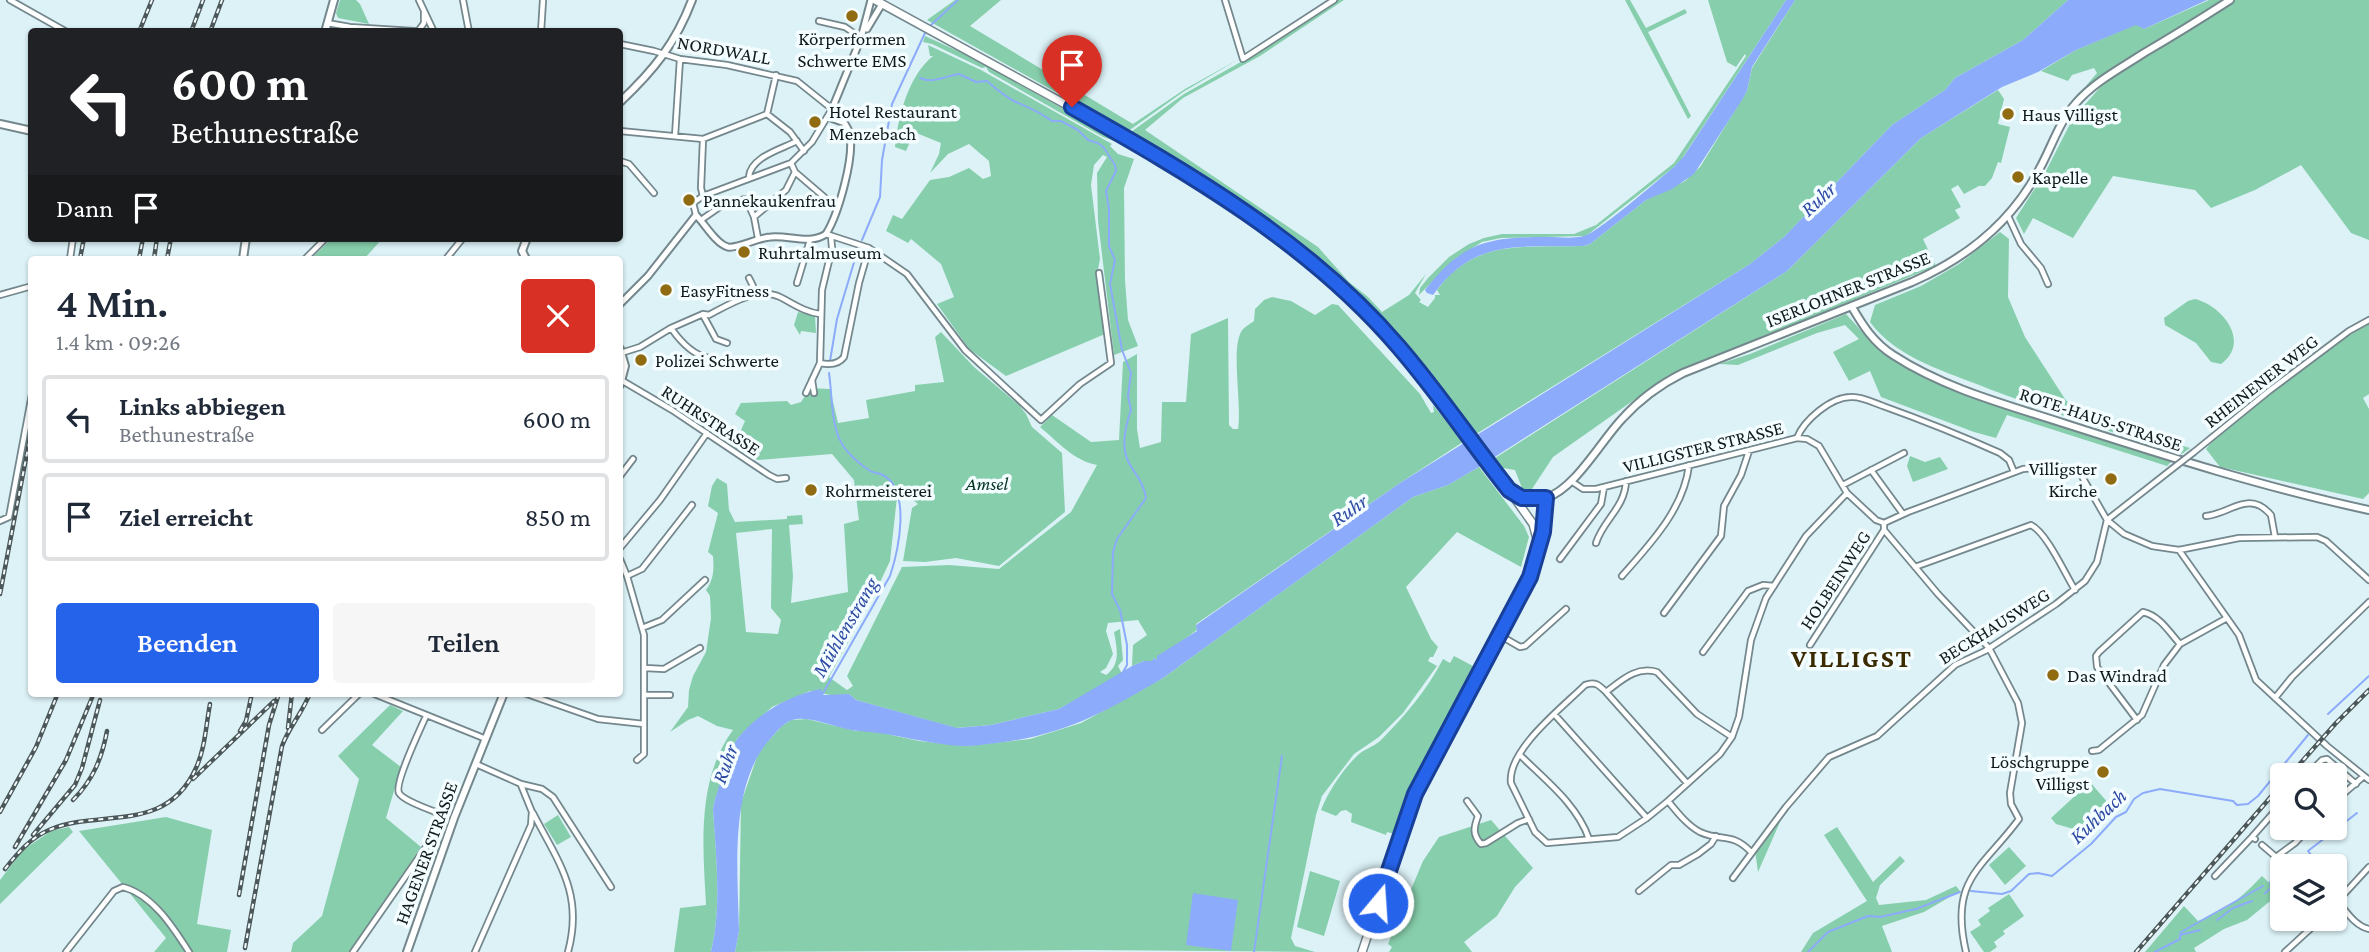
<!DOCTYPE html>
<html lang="de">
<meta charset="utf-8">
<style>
:root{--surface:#fff;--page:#f6f6f7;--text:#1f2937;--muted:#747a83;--line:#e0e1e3;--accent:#2563eb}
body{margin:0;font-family:"Crimson Pro",serif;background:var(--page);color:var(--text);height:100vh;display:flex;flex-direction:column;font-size:26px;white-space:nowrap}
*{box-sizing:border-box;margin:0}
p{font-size:23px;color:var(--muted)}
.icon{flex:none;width:38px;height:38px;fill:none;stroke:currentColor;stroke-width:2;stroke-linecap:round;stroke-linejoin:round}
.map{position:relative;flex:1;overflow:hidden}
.details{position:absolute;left:28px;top:256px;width:595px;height:441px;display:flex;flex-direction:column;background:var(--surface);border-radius:7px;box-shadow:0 2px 5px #0004}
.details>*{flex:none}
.guide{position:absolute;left:28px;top:28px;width:595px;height:214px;border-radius:7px;box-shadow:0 2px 5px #0004;background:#202124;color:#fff;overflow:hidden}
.buttons{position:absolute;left:2270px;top:763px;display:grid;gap:14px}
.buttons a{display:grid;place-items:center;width:77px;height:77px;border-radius:7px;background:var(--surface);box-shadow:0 2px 5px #0004;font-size:35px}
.pin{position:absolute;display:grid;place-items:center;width:60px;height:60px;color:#fff;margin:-72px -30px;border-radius:50% 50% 50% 0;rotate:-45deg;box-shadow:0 0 7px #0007}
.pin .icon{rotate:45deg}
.me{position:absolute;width:77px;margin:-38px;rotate:18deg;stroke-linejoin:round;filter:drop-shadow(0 0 5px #0008)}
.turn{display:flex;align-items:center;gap:24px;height:147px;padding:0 28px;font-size:32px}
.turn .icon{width:91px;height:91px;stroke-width:2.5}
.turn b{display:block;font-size:49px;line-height:60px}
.then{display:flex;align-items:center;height:66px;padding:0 28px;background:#0003;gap:14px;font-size:26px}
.round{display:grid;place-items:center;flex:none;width:74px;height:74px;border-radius:7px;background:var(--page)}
.summary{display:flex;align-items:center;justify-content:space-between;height:119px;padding:0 28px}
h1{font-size:42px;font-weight:600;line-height:52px}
.primary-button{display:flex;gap:14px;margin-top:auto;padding:14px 28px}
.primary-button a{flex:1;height:80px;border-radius:7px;background:var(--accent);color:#fff;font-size:28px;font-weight:600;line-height:80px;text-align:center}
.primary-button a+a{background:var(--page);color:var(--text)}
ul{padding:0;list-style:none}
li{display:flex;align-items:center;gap:21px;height:88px;margin:0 14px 10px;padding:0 14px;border:4px solid var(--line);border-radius:7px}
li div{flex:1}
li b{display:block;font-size:26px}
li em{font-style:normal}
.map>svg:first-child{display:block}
.green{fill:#87cfac;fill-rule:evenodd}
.water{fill:#8cabfa}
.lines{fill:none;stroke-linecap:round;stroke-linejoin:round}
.stream{stroke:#8cabfa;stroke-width:2}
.minor-casing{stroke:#73878c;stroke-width:8}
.tertiary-casing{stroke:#73878c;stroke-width:9}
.secondary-casing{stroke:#73878c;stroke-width:10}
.primary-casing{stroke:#73878c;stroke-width:10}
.minor{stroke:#fff;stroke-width:4.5}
.tertiary{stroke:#fff;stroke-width:5}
.secondary{stroke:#fff;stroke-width:6}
.primary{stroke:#fff;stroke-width:7}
.rail-casing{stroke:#4b5759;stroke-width:4.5}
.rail{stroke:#f4fdff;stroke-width:2;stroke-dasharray:5;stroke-linecap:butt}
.minor-bridge-casing{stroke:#73878c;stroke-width:8;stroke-linecap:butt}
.minor-bridge{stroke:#fff;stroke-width:4.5}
.route-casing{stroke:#184099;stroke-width:18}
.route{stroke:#2563eb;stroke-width:12}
.poi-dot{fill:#906b11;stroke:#f4fdff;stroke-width:2.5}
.labels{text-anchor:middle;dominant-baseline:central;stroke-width:7;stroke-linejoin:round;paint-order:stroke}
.poi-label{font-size:19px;fill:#121a1b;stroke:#f4fdff;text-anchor:start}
.street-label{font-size:19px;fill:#121a1b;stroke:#f4fdff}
.park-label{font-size:19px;font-style:italic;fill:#023220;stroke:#f4fdff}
.water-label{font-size:21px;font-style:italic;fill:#2e4aa4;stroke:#f4fdff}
.district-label{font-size:26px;font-weight:bold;letter-spacing:2px;fill:#3c2a01;stroke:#f4fdff}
</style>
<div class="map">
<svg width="2369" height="952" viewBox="0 0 2369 952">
<rect width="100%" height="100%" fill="#dcf2f7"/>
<path class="green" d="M340,0H356L360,4L369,24L338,18L336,13Z
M955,0H1001L970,26L1133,124L1185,89L1239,59L1183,92L1127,132L927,20Z
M1337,0H1344L1260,56L1183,98L1145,130L1318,247L1349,282L1368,297L1382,312L1409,295L1426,274L1415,293L1421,300L1419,302L1428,307L1435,298V295H1440L1437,290C1475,238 1526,248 1583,246L1590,244L1646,200L1685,181L1700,167L1747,91L1752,68L1795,0H2068L2023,40L1955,78L1945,90L1892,125L1784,237L1750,264L1473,436C1440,392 1408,347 1369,308C1297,238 1214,186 1128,134L1184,94L1262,50Z
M1625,0H1630L1646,28L1685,9L1687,13L1648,32L1691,116L1688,119Z
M1708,0H1786L1681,160L1674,167L1586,236L1501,238L1482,242L1454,260L1419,295L1420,288L1428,278L1449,257L1469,244L1484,238L1502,234H1574L1596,225L1674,163L1746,56L1745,54L1736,67L1727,62Z
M2209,0H2369V240L2351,233L2301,165L2255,190L2211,208L2195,190L2113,176L2073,238L2033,218L2024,234L2016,218L2046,171L2073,118L2104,83L2100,77L2085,87L2097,73L2094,68L2072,75L2068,81L2041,71L2076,50L2130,27L2136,24L2144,29Z
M925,36L971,57L1119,140L1114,141L1103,137L989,72L986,67L982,68L932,44L923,42Z
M928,45L981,70L1112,144L1110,146L1118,154L1134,159L1124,188L1125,280L1128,320L1138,346L1114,355L1098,221L1097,173L1107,157L1103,155L1094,165L1091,185L1100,259L1097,274L1105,334L1006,376L969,349L937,304L954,297L941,264L911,239L908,243L886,231L893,215L902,219L930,180L949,177L969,168L983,179L991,176L989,161L969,144L948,154L930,173L939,154L941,143L914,132L906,151L895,147C898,117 908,76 933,56H930Z
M1998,90L2004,99L1998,124L2010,127L2001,163L1998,162L1992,178L1985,186H1979L1964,194L1958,185L1951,189L1961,207L1955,210L1960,218L1923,239L1936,266L1668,376L1553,457L1530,492L1522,488L1515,470L1503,468L1495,458L1787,271L1921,138Z
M2000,232L2009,239L2008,297L2025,337L2065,399L2081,417L2190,448L2182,454C2117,434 2053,413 1989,389C1948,372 1897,359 1870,322L1875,305L1921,286L1959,264Z
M332,238H383L364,259H311Z
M1272,297L1291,301L1315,315L1332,304L1338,305L1420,394L1431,413L1434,412L1433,405L1463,442L1400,483L1196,624L1197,630L1157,660L1154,658L1153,661H1144L1132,666L1133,645L1147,635L1138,620L1108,623L1106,631L1113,654L1106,668L1100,672L1106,675C1121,664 1117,649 1114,632L1120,629L1123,660L1118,666L1122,674L1059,709L991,725L956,728L856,700L849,694L836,696L810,691L772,707L737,739L715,799L713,809C716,857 722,905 711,952H674L680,908L706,905C703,847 696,780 733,730L717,726L698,716L688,720L670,732L688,707L689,690L693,676L706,652L711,618L710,596L706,590C714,579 714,569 713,556L708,552L718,513L708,506L712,486L717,478L727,484L729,510L735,522L787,519V516L802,515L803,524L789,525L793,576L791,603L848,592L844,524L859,520L854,480L832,454L758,460L720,440L724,431L738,437L745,421L735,414L741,403L787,401L791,405L801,402L810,388L830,389L838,423L869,418L866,400L915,391V385L944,382L935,337L941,332L974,367L1019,405L1026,414L1032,427L1062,453L1065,512L999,566L956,558L925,562L903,561L912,508L918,504L898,488L890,561L873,597L829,677L847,690L853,686L847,676L902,567L949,565L999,569L1071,512L1097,465C1074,461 1057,441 1040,427L1052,415L1091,442L1119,440L1123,362L1137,354V429L1140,448L1161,442L1162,402H1186L1191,334L1228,318L1229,425L1233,429H1238C1242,406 1231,350 1241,332C1244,327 1250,324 1254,321L1255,309L1264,300ZM772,529L771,608L781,620L778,634L746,632L736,533Z
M2195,299C2223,306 2251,342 2221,364L2211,362L2196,343L2165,325L2164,318L2188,301Z
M798,312L815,316L816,333L801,331L800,335L794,325Z
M1846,314L1877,348L1899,364L1960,390L2052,424L2172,461L2167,466L2007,415L1996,438L1974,432L1881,397L1870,371L1849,381L1833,352L1859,339L1845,325L1817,333L1738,365L1719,364L1750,354Z
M2369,324V394L2363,398L2369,409V493L2363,499L2220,467L2206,449L2209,445C2254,404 2316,353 2369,324Z
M1910,456L1925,462L1940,457L1948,469L1913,482L1907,466Z
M1479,467L1524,526L1529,537L1521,567L1457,532L1406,587L1431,639L1438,647L1433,657H1430L1428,661L1437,666L1403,713L1379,737L1354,754L1322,796L1316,815L1291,938L1295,946L1315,952L1089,950L735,952L739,931L741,803L759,751L782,726L791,720L807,719L856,731H873L919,741L966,746L1030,739L1081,723L1163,678L1413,497L1448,485Z
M1454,656L1473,666L1474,672L1421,769L1394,834L1387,832L1386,835L1351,822L1352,814L1346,810L1341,811L1336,816L1321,810C1328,792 1343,769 1357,756C1364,749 1373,747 1380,741C1405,716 1427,690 1443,659L1450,663Z
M390,705L403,711L372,745L401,767L386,818L421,847L351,952H291L293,943L322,916L359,779L338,756Z
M2090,782L2109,804L2077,830L2056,824L2051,818Z
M1783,814L1780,822L1758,872L1755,850Z
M558,815L571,837L557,845L544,824Z
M166,817L212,830L197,924L231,930L227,952H154L166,938L79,831Z
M1491,820L1533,868L1515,887L1497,916L1464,942L1472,952H1389L1392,947L1388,944L1423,861L1439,837Z
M69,827L73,832L0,904V880L23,850L51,831Z
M1837,827L1873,882L1900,856L1905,861L1880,885L1876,898L1879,905L1926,900L1956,886L1960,891L1924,912L1882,926L1892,952H1801L1813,933L1867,901L1824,835Z
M2009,847L2026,866L2005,885L1989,865Z
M1310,871L1340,881L1324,936L1297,927Z
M2262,876L2280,893L2247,920L2224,929L2194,948L2196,952H2145L2184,906L2198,921C2227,910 2241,898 2262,876Z
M2009,894L2024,916L2003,931L2005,934L1994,942L1997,947L1990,952H1984L1970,932L1981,925L1978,920L1990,911L1988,908Z"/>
<path class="water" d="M1786,0H1795L1752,67L1747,91L1742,100L1694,174L1672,189L1646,200L1590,244L1583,246C1519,248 1475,237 1433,295L1427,293L1425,290C1462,242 1489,237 1547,237C1558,237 1573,239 1584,236C1599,232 1658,180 1674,167L1684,156Z
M2068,0H2207L2144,29L2136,25L2076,50L2038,72L2002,87L1921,138L1787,271L1479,467L1448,485L1413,497L1163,678C1105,712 1065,735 996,743C986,744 975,746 964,746C929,745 894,733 859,731C839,730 810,714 792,720C784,723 777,731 772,737C728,783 738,872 739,931L735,952H711C722,905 716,857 713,809L715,799C721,782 728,752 738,738C757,714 791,694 821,689L823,695L849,694L856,700L957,728L991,725L1059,709L1132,666L1144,661H1152L1154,658L1157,660V656L1197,631L1196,625L1400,483L1750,264L1784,237L1892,125L1945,90L1955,78L2023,40Z
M1193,893L1238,900L1231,951L1186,945Z"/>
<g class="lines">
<path class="stream" d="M931,25L958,0
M920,78C932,84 946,76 959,74L976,82L987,81C996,89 1005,97 1016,102C1030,108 1040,112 1052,121H1061L1078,130L1088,140L1098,143L1104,148L1115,165L1116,171L1106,191L1109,209V246L1115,260L1110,284L1122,350L1131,373L1128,396L1131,410C1126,424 1121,443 1127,459C1134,474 1143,480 1146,498L1117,539L1113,552L1112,594L1120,610L1127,645V665L1122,674
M862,240L880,197L882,160L892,104L925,33
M830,361L837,319L858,249
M822,695L890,576C898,552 912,491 883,475C879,473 876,473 872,472C860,465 844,451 839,438C831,419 832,393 829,373
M2328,714L2369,676
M2297,866L2312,856L2308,851L2357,813
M1971,891L2002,894L2011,891L2029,874L2038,873L2052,876L2091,844L2116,817L2126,812L2134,799L2143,793L2160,789L2233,801L2237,805L2248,804L2258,796L2308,735
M2265,893L2271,888L2270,882L2282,875
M2217,920L2233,908L2252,901
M2180,935L2181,932L2263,886
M1254,952L1282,756
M1808,952L1828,932L1868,916L1880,917L1916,909L1960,892
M2155,952L2180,939V935L2200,930"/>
<defs>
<path id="minor" d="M10,0L65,31
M419,0L434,32
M463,0L469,32
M1225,0L1243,59L1334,0
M819,21L845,27L861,38
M327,23L350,27L429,32
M419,30L424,23V12
M541,32L543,0
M620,44L654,51L680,59L727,65L797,81L832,109L812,142L791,163L703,196L693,203L696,215
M767,114L776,75
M620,131L703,139L767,114L790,132L804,151
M675,136L680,59
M620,161L629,164L654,193
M795,172L837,208
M749,177C750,157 782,149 797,141
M703,196L701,188L703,139
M2008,216L2021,244L2041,268L2048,284
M754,217L786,190L795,172L791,163
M701,220L724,204L746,199L754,217L758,238
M826,234L869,248L907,274L965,350L1041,420L1080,384L1111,363L1099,273
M70,259L73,238
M305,259L326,238
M446,259L463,238
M749,278L753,286L751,294
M797,283L810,240
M0,295L32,286
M703,315L716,339L727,343
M671,328C680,341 692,355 709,358
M621,353L640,347L671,328L703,314L709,315C728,305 758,286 780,297C794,304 804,312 820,314
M820,363C829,365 838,365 844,357L859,283L869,248
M621,380L672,410L769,475L777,479L786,478
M812,380L814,393
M806,393L820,363L822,290L832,248L831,236
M1797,438C1804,420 1831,397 1851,397C1861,396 1874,403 1883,406C1922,420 1962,436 2000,453L2009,460L2014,472
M2194,452L2269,391L2349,331L2369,320
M1871,470L1903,514
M620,476L633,459
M1571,481L1583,489H1596L1797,438L1807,439L1819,446L1847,493L1876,520L1884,523L1908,512L2023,469L2057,466L2080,473L2107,520L2124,534L2152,546L2179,550L2239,538L2317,537L2326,541L2369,580
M1843,485L1904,453
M2206,516C2230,514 2249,489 2271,515L2275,537
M2107,520L2172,469
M0,521L9,517L32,394
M1884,523V530L1938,594L1989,648L2018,703L2022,723L2010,793L2011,804L2019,819C1982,869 1949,879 1966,952
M1596,543C1603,520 1625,508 1626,481
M620,548L660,500L707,433
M2179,550L2239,635L2256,680L2327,746L2369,780
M620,559L627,576L644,635V754L637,760
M1560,559L1601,504L1604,487
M1915,567L2031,525C2047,533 2065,574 2075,590
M627,576L642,569L692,505
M1622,576C1650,544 1684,509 1689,465
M1664,613L1721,536L1724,506L1741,475L1749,451
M642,628L662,620L705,580
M1501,636L1520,647L1525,646L1566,609
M1810,645L1884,530
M1703,652L1748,591L1763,585L1774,586
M645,668L664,669L700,648
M1606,692C1622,680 1636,666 1657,672L1697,714L1732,737
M372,693L486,739
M524,693L598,719L644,724
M644,695H670
M2275,698L2292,677L2369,602
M1555,715L1647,818
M2137,720L2097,667L2096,656L2099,652L2143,612C2160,616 2169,632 2180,644
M322,730L360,693
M2092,751L2099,750L2142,715L2164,665L2180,644L2227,618
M1520,755C1545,780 1577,804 1589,839
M476,764L521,784L542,789L553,797L611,887
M2307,775L2322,760L2327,759L2356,784
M1467,801L1478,816C1474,827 1472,834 1481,844L1486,843L1518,823L1529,819
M1668,801L1647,818L1618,837L1547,843L1535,832L1511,783C1507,750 1563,707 1585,685C1595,681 1599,685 1606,692L1687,783
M2334,802L2364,776
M533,813C558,862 584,893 568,952
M2252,837L2282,803
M2262,845L2276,857L2295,843L2309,828
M1751,852C1732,832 1722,842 1700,832C1687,825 1677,812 1668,801L1720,754L1732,737L1739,717L1751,640L1766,598L1806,536L1847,493
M2215,876L2252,837L2255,839
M1733,878L1786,807L1829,757L1877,736L1955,665L1985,651L2056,604L2085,581L2097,562L2107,520
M1639,891L1671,865H1679L1698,854L1711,844L1716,836
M2338,902C2347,912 2355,926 2369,929
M2334,905L2369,867
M66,952L114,891L123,887C153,895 173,927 189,952
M353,952L444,821L443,815C434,811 403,801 399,793C394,783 421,728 426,716
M475,952L531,825L532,812L521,785
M2285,952L2321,919"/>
<path id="tertiary" d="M867,29L882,4
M828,117L842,122
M620,304L648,276L696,215C705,224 716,244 728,247C737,249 759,237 771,237C789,235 810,245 826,234C838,215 856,154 849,132C847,123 838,116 832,109L861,38L871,0"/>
<path id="secondary" d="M325,32L334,0
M620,102C653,71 676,43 692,0
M0,124L32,131
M243,259L246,238
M526,259L522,251L527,238
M1852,307C1863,326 1874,343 1893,355C1945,389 2008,405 2066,424C2166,456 2266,488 2369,510
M620,349L625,366L620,385
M1546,498C1575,489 1601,441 1622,419C1640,399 1659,385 1683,373L1912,282C1967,258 2012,222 2040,168C2052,146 2059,122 2076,103C2094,82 2121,68 2144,53C2173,36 2202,18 2230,0
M407,952L454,818L504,693"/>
<path id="primary" d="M875,0L1129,139L1245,211L1306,258L1397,344L1509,490L1533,524L1539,546
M1362,952L1411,805L1530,577L1543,532L1546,498H1523L1512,492"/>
</defs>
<use href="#minor" class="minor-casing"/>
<use href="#tertiary" class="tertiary-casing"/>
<use href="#secondary" class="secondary-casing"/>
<use href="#primary" class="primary-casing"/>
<use href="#minor" class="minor"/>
<use href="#tertiary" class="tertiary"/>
<use href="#secondary" class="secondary"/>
<use href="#primary" class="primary"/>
<defs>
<path id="rail" d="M139,32L152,0
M191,32L203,0
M210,32L222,0
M80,259L84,238
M139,259L143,238
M154,259L157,238
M167,259L171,238
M0,594L32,427
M288,728L292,693
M240,731L246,721L252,693
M2290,775L2336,723L2369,690
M193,779L274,701
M73,800C93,780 102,758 107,731
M0,812L36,747L58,693
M33,835L75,785L82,768L100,700
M15,847L66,760L94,693
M5,869C18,853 30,838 49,830C100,808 166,835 196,768C205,749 206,725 210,704
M239,895L269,725L279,693
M245,948L282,746C289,727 303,712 310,693
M2136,952L2282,784"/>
</defs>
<use href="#rail" class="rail-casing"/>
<use href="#rail" class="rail"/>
<defs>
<path id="minor-bridge" d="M2172,469L2194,452"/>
</defs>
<use href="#minor-bridge" class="minor-bridge-casing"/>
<use href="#minor-bridge" class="minor-bridge"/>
</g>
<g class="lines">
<defs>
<path id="route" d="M1072,107C1189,173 1310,243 1398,346C1438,392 1471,442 1509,490L1522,498H1546L1543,532L1530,577L1415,794L1378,903"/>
</defs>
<use href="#route" class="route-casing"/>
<use href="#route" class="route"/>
</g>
<g class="poi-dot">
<circle cx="852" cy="16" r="7"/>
<circle cx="2008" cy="114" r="7"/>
<circle cx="815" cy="122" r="7"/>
<circle cx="2018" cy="177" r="7"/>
<circle cx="689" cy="200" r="7"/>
<circle cx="744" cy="252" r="7"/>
<circle cx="666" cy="290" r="7"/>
<circle cx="641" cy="360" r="7"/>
<circle cx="2111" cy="479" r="7"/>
<circle cx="811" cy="490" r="7"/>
<circle cx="2053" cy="675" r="7"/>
<circle cx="2103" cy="772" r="7"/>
</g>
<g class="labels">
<g class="poi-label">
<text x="852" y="38" text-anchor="middle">Körperformen<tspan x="852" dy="22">Schwerte EMS</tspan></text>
<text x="829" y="111">Hotel Restaurant<tspan x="829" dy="22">Menzebach</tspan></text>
<text x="2022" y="114">Haus Villigst</text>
<text x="2032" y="177">Kapelle</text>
<text x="703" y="200">Pannekaukenfrau</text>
<text x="758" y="252">Ruhrtalmuseum</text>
<text x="680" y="290">EasyFitness</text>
<text x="655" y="360">Polizei Schwerte</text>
<text x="2097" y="468" text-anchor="end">Villigster<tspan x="2097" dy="22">Kirche</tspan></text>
<text x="825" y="490">Rohrmeisterei</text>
<text x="2067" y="675">Das Windrad</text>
<text x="2089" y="761" text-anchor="end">Löschgruppe<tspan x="2089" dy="22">Villigst</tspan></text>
</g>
<g class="street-label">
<text transform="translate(724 50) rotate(10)">NORDWALL</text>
<text transform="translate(1848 289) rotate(-22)">ISERLOHNER STRASSE</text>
<text transform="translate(2261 381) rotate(-38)">RHEINENER WEG</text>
<text transform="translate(2101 419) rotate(18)">ROTE-HAUS-STRASSE</text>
<text transform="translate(711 420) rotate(33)">RUHRSTRASSE</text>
<text transform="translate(1703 447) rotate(-14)">VILLIGSTER STRASSE</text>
<text transform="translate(1835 580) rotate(-57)">HOLBEINWEG</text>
<text transform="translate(1994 626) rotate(-32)">BECKHAUSWEG</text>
<text transform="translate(426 853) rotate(-70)">HAGENER STRASSE</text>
</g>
<g class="park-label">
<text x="987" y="483">Amsel</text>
</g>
<g class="water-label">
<text transform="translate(1818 199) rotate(-43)">Ruhr</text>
<text transform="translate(1349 510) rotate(-35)">Ruhr</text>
<text transform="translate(845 627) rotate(-60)">Mühlenstrang</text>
<text transform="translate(725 764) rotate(-70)">Ruhr</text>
<text transform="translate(2098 816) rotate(-43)">Kuhbach</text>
</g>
<g class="district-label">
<text x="1852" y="658">VILLIGST</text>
</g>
</g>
</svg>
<div class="buttons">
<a><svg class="icon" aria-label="search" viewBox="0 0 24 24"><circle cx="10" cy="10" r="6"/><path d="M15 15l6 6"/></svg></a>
<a><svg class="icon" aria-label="layers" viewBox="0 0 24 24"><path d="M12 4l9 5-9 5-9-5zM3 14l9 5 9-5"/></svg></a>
</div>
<div class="pin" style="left:1072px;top:107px;background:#d93025"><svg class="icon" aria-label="arrive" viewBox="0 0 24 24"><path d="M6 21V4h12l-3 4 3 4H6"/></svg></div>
<svg class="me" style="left:1378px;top:903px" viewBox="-20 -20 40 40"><circle r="17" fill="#2563eb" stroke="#fff" stroke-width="3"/><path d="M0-11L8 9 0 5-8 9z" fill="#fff"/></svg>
<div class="guide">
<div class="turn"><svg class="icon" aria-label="left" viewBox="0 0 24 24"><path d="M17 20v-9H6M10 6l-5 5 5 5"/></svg><div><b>600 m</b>Bethunestraße</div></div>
<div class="then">Dann<svg class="icon" aria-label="arrive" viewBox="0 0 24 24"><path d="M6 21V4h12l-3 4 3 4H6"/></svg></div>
</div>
<section class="details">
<div class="summary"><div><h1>4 Min.</h1><p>1.4 km · 09:26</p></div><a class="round" style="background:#d93025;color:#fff"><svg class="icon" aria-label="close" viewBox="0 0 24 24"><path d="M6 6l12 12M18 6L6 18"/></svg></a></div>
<ul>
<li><svg class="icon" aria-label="left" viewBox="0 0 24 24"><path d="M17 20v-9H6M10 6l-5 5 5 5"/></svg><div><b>Links abbiegen</b><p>Bethunestraße</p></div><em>600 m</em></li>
<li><svg class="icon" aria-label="arrive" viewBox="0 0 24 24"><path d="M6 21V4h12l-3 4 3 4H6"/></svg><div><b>Ziel erreicht</b></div><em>850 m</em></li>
</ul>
<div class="primary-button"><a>Beenden</a><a>Teilen</a></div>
</section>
</div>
